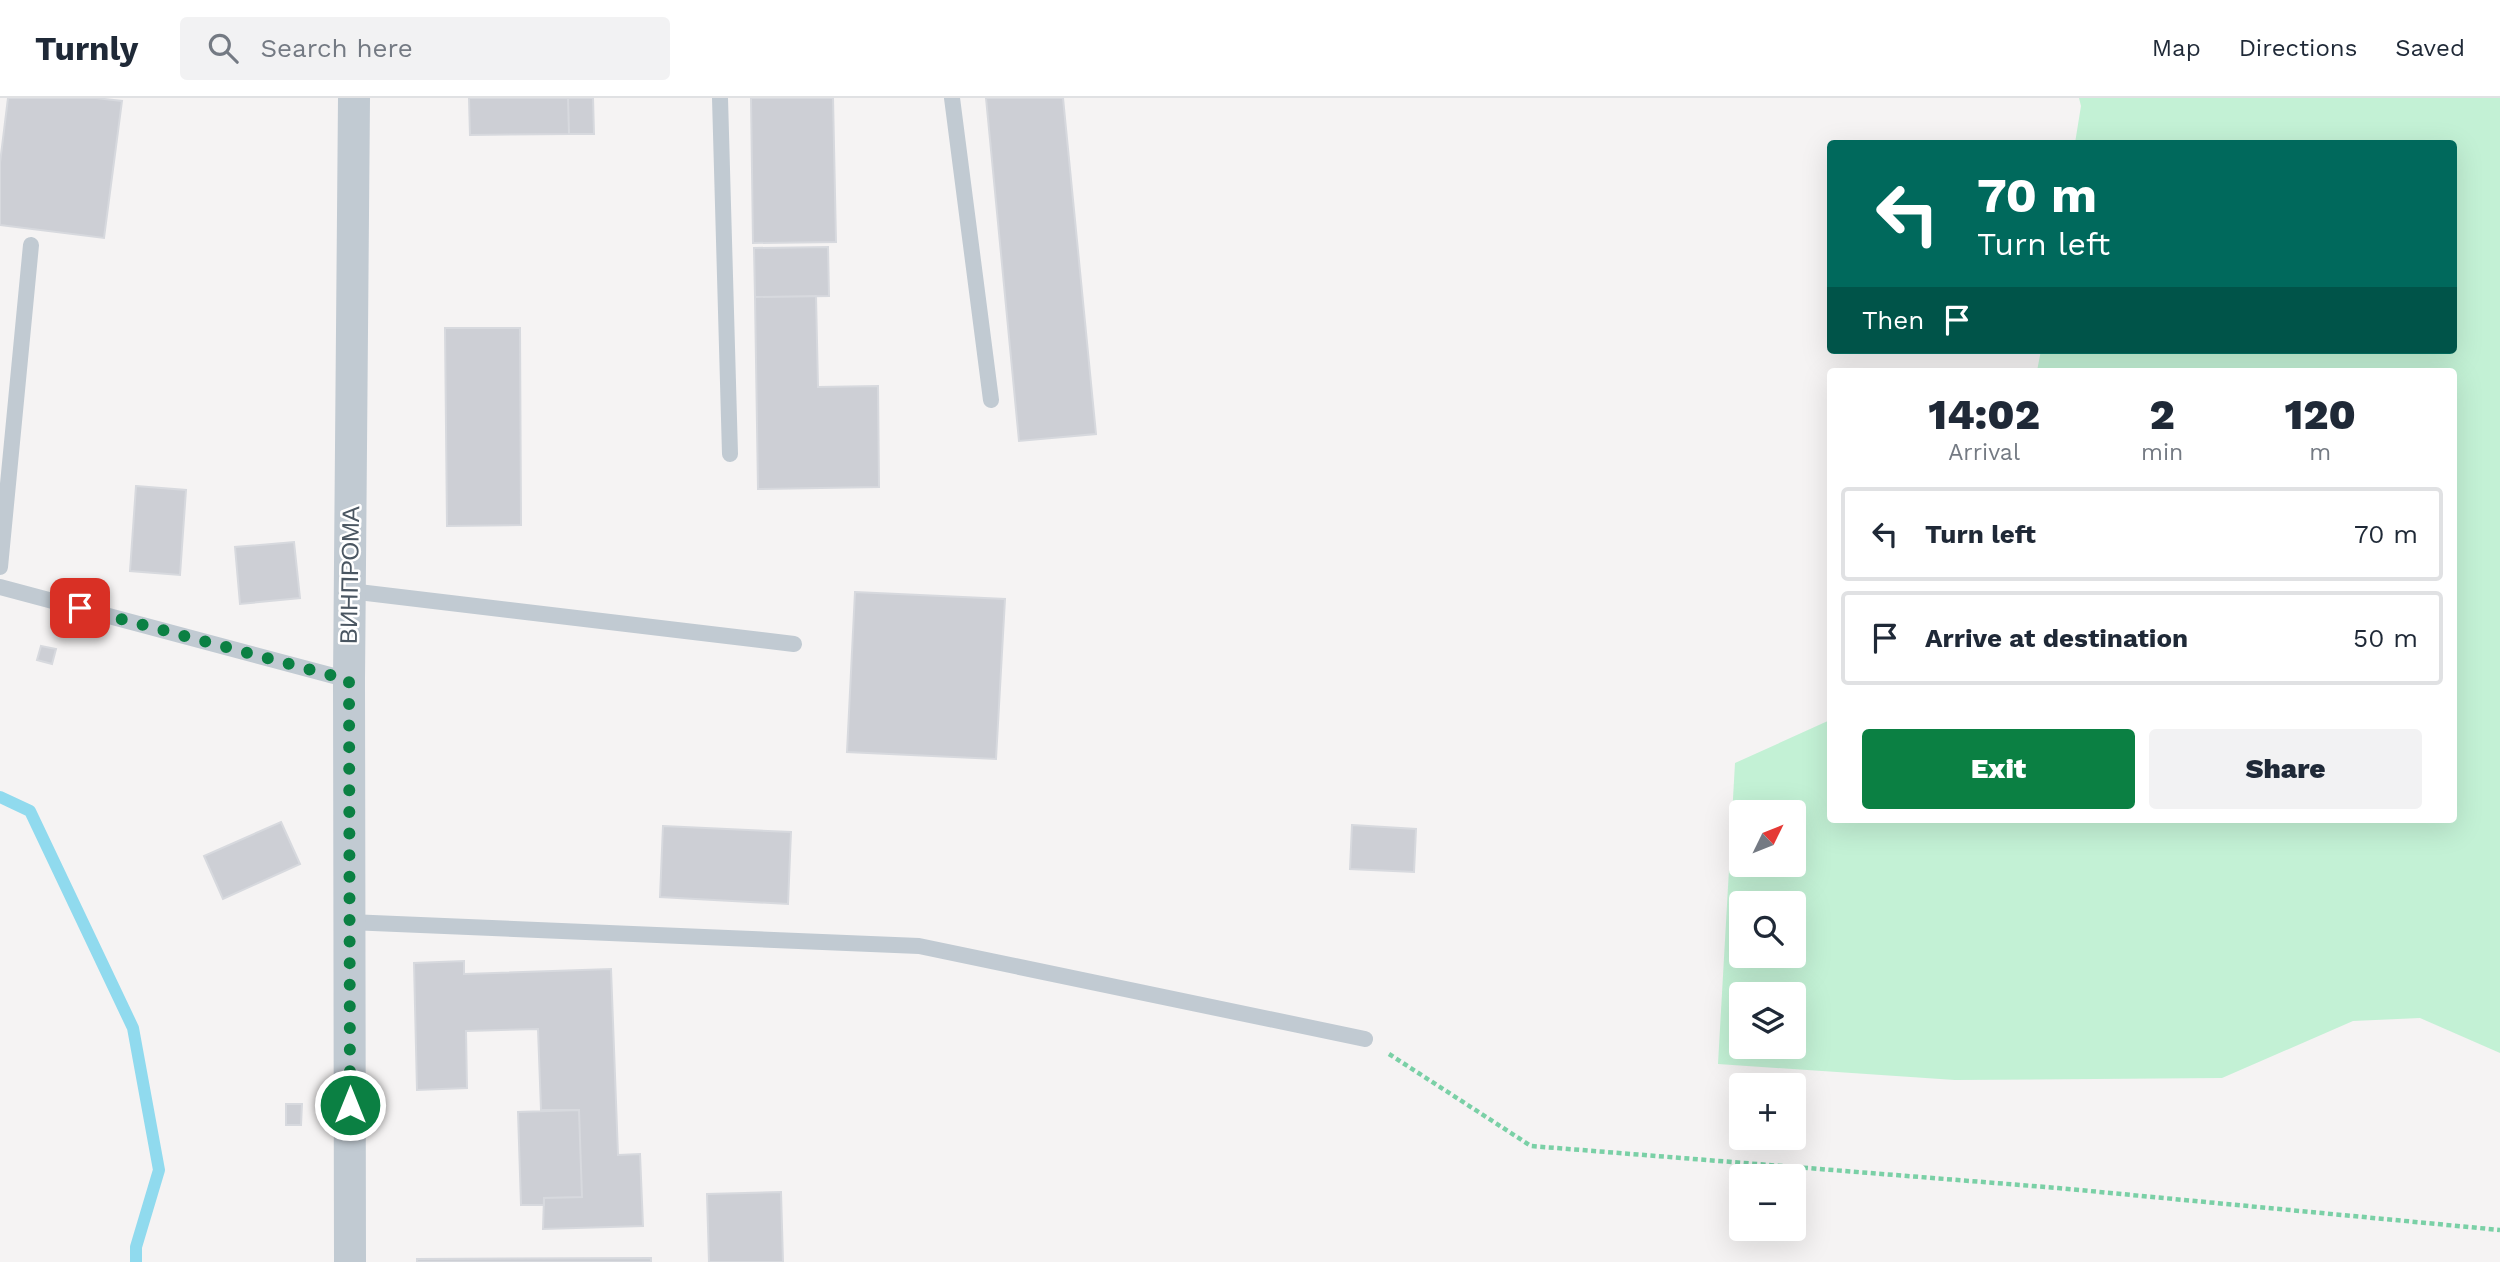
<!DOCTYPE html>
<meta charset="utf-8">
<style>
:root{--surface:#fff;--page:#f2f2f3;--text:#1f2937;--muted:#747a83;--line:#e0e1e3;--accent:#0b8043}
body{margin:0;font-family:"Work Sans",sans-serif;background:var(--page);color:var(--text);height:100vh;display:flex;flex-direction:column;font-size:26px;white-space:nowrap}
*{box-sizing:border-box;margin:0}
p{font-size:23px;color:var(--muted)}
.icon{flex:none;width:38px;height:38px;fill:none;stroke:currentColor;stroke-width:2;stroke-linecap:round;stroke-linejoin:round}
.map{position:relative;flex:1;overflow:hidden}
.sheet{position:absolute;left:1827px;top:270px;width:630px;height:455px;display:flex;flex-direction:column;background:var(--surface);border-radius:7px;box-shadow:0 7px 28px #0002}
.sheet>*{flex:none}
.hud{position:absolute;left:1827px;top:42px;width:630px;height:214px;border-radius:7px;box-shadow:0 7px 28px #0002;background:#00695c;color:#fff;overflow:hidden}
.needle{width:46px;rotate:47deg}
.fabs{position:absolute;left:1729px;top:702px;display:grid;gap:14px}
.fabs a{display:grid;place-items:center;width:77px;height:77px;border-radius:7px;background:var(--surface);box-shadow:0 7px 28px #0002;font-size:35px}
.pin{position:absolute;display:grid;place-items:center;width:60px;height:60px;color:#fff;margin:-30px;border-radius:14px;box-shadow:0 4px 10px #0006}
.me{position:absolute;width:77px;margin:-38px;rotate:0deg;stroke-linejoin:round;filter:drop-shadow(0 0 5px #0008)}
.turn{display:flex;align-items:center;gap:24px;height:147px;padding:0 35px;font-size:32px}
.turn .icon{width:91px;height:91px;stroke-width:2.5}
.turn b{display:block;font-size:49px;line-height:60px}
.then{display:flex;align-items:center;height:66px;padding:0 35px;background:#0003;gap:14px;font-size:26px}
.eta{display:flex;justify-content:space-evenly;align-items:center;height:119px;text-align:center}
.eta b{font-size:42px;font-weight:800;line-height:49px}
.primary-button{display:flex;gap:14px;margin-top:auto;padding:14px 35px}
.primary-button a{flex:1;height:80px;border-radius:7px;background:var(--accent);color:#fff;font-size:28px;font-weight:800;line-height:80px;text-align:center}
.primary-button a+a{background:var(--page);color:var(--text)}
ul{padding:0;list-style:none}
li{display:flex;align-items:center;gap:21px;height:94px;margin:0 14px 10px;padding:0 21px;border:4px solid var(--line);border-radius:7px}
li div{flex:1}
li b{display:block;font-size:26px}
li em{font-style:normal}
header{display:flex;align-items:center;gap:42px;box-sizing:border-box;height:98px;padding:0 35px;background:var(--surface);border-bottom:2px solid var(--line)}
header strong{font-size:33px}
nav{display:flex;gap:38px;margin-inline-start:auto;font-size:24px}
.search{width:490px;height:63px;background:var(--page);display:flex;align-items:center;gap:18px;box-sizing:border-box;padding:0 24px;border-radius:7px;color:var(--muted);font-size:26px}
.map>svg:first-child{display:block}
.green{fill:#c3f1d5;fill-rule:evenodd}
.lines{fill:none;stroke-linecap:round;stroke-linejoin:round}
.stream{stroke:#90daee;stroke-width:12}
.building{fill:#cdcfd5;stroke:#d7d9de;stroke-width:2}
.path{stroke:#7ad0a6;stroke-width:4.5;stroke-dasharray:5 3.5;stroke-linecap:butt}
.lane{stroke:#c1cad2;stroke-width:16}
.street{stroke:#c1cad2;stroke-width:32}
.route{stroke:#0b8043;stroke-width:12;stroke-dasharray:0 21.6}
.labels{text-anchor:middle;dominant-baseline:central;stroke-width:5;stroke-linejoin:round;paint-order:stroke}
.street-label{font-size:24px;fill:#4a5661;stroke:#fff}
</style>
<header>
<strong>Turnly</strong>
<div class="search"><svg class="icon" aria-label="search" viewBox="0 0 24 24"><circle cx="10" cy="10" r="6"/><path d="M15 15l6 6"/></svg>Search here</div>
<nav><a>Map</a><a>Directions</a><a>Saved</a></nav>
</header>
<div class="map">
<svg width="2500" height="1164" viewBox="0 0 2500 1164">
<rect width="100%" height="100%" fill="#f5f3f3"/>
<path class="green" d="M2079,0H2500V955L2420,920L2353,923L2222,980L1955,982L1718,966L1735,665L1830,622V721H2454V273H2037L2041,252H2454V46L2075,45L2081,8ZM1741,714H1794V766H1741ZM1741,805H1794V858H1741ZM1742,896H1794V948H1741Z"/>
<g class="lines">
<path class="stream" d="M0,699L30,713L133,930L159,1072L136,1149V1164"/>
</g>
<path class="building" d="M8,0H96L122,3L104,140L0,127V65Z
M469,0H568L569,36L470,37Z
M568,0H593L594,36H569Z
M751,0H833L836,144L753,145Z
M986,0H1063L1096,336L1019,343Z
M828,149L829,198L755,199L754,150Z
M816,198L818,289L878,288L879,389L758,391L755,199Z
M445,230H520L521,427L447,428Z
M136,388L186,392L180,477L130,473Z
M294,444L300,500L240,506L235,449Z
M855,494L1005,501L996,661L847,654Z
M41,548L56,551L52,566L37,562Z
M281,724L300,766L223,801L204,758Z
M1352,727L1416,731L1414,774L1350,771Z
M663,728L791,734L788,806L660,799Z
M464,863V876L611,871L618,1057L640,1056L643,1128L543,1131L544,1100L582,1099L579,1012H541L538,931L466,933L467,990L417,992L414,865Z
M286,1006H302L301,1027H286Z
M579,1012L582,1099L544,1100V1107H521L518,1014Z
M781,1094L783,1164H709L707,1096Z
M651,1160V1164H417V1161Z"/>
<g class="lines">
<path class="path" d="M1389,956L1531,1048L2058,1090L2500,1132"/>
<path class="lane" d="M720,0L730,356
M952,0L991,302
M0,469L31,147
M0,489L349,582
M350,493L794,546
M349,824L919,848L1365,941"/>
<path class="street" d="M350,1164L349,582L354,0"/>
</g>
<g class="lines">
<path class="route" d="M80,510L349,582L350,1007"/>
</g>
<g class="labels">
<g class="street-label">
<text transform="translate(350 477) rotate(-89)">ВИНПРОМА</text>
</g>
</g>
</svg>
<div class="fabs">
<a><svg class="needle" viewBox="-14 -14 28 28"><path d="M0-13l5 13h-10z" fill="#e53935"/><path d="M0 13l5-13h-10z" fill="#747a83"/></svg></a>
<a><svg class="icon" aria-label="search" viewBox="0 0 24 24"><circle cx="10" cy="10" r="6"/><path d="M15 15l6 6"/></svg></a>
<a><svg class="icon" aria-label="layers" viewBox="0 0 24 24"><path d="M12 4l9 5-9 5-9-5zM3 14l9 5 9-5"/></svg></a>
<a>+</a>
<a>−</a>
</div>
<div class="pin" style="left:80px;top:510px;background:#d93025"><svg class="icon" aria-label="arrive" viewBox="0 0 24 24"><path d="M6 21V4h12l-3 4 3 4H6"/></svg></div>
<svg class="me" style="left:350px;top:1007px" viewBox="-20 -20 40 40"><circle r="17" fill="#0b8043" stroke="#fff" stroke-width="3"/><path d="M0-11L8 9 0 5-8 9z" fill="#fff"/></svg>
<div class="hud">
<div class="turn"><svg class="icon" aria-label="left" viewBox="0 0 24 24"><path d="M17 20v-9H6M10 6l-5 5 5 5"/></svg><div><b>70 m</b>Turn left</div></div>
<div class="then">Then<svg class="icon" aria-label="arrive" viewBox="0 0 24 24"><path d="M6 21V4h12l-3 4 3 4H6"/></svg></div>
</div>
<section class="sheet">
<div class="eta">
<div><b>14:02</b><p>Arrival</p></div>
<div><b>2</b><p>min</p></div>
<div><b>120</b><p>m</p></div>
</div>
<ul>
<li><svg class="icon" aria-label="left" viewBox="0 0 24 24"><path d="M17 20v-9H6M10 6l-5 5 5 5"/></svg><div><b>Turn left</b></div><em>70 m</em></li>
<li><svg class="icon" aria-label="arrive" viewBox="0 0 24 24"><path d="M6 21V4h12l-3 4 3 4H6"/></svg><div><b>Arrive at destination</b></div><em>50 m</em></li>
</ul>
<div class="primary-button"><a>Exit</a><a>Share</a></div>
</section>
</div>
